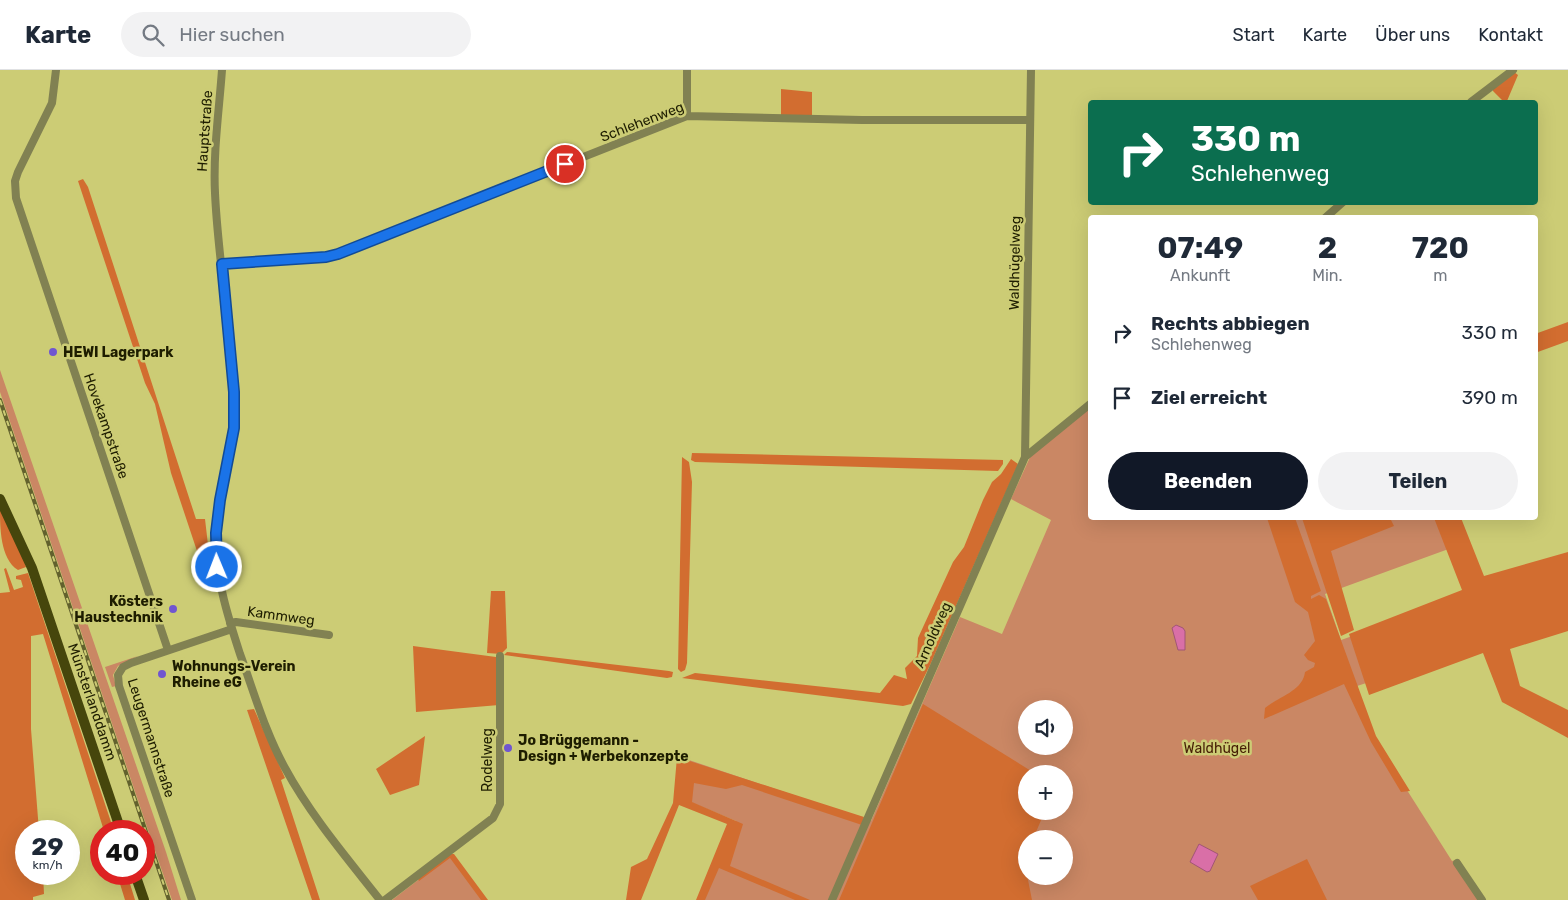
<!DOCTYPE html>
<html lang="de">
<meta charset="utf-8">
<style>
:root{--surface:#fff;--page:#f2f2f3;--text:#1f2937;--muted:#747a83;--line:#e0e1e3;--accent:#111827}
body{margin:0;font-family:Rubik,sans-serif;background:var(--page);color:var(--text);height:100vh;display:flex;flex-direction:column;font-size:19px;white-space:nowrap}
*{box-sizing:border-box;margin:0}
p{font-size:16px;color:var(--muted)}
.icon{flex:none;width:28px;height:28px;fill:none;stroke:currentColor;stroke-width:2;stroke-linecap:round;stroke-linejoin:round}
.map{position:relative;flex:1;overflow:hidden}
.details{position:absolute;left:1088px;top:145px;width:450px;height:305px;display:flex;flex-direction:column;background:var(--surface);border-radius:5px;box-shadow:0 5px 20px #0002}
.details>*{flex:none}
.top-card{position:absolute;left:1088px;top:30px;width:450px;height:105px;border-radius:5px;box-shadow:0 5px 20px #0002;background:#0b6e4f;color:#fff;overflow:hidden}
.fabs{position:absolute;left:1018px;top:630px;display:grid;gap:10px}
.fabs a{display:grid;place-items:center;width:55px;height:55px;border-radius:50%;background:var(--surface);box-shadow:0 5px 20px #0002;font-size:25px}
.speed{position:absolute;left:15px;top:750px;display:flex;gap:10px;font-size:25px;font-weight:700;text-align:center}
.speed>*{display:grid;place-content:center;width:65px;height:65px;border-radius:50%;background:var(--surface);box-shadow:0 5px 20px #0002;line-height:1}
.speed small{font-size:12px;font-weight:400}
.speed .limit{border:8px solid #d22;background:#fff;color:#111}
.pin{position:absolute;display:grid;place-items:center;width:42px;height:42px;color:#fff;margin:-21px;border:2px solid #fff;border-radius:50%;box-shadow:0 1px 5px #0007}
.me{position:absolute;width:55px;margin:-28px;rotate:359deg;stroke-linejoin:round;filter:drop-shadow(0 0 4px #0008)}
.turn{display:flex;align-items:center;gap:18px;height:105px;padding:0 20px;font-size:22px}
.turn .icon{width:65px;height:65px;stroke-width:2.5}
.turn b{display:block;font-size:35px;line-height:42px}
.eta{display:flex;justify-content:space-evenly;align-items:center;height:85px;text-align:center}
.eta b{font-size:30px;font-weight:700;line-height:35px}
.cta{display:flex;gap:10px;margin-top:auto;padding:10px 20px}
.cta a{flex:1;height:58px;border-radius:30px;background:var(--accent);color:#fff;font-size:20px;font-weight:700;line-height:58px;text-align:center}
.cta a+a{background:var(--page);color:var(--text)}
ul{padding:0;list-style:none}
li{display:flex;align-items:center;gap:15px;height:65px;padding:0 20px}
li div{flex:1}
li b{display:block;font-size:19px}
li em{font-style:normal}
header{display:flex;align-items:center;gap:30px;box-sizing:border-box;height:70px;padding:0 25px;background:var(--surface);border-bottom:1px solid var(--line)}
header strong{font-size:24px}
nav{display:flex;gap:28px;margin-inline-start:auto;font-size:18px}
.search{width:350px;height:45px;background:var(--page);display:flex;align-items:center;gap:12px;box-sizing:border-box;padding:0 18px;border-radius:28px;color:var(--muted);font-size:19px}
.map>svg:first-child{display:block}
.green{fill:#ca8764;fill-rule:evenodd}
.forest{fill:#d26d30}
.water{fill:#d96fa7;stroke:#a15675}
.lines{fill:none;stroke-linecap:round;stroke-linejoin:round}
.minor{stroke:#818152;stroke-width:8}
.major{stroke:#46460c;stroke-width:10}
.rail-casing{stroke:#62612d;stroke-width:4}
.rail{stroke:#cccc75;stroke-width:2;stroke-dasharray:5.5;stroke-linecap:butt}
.route-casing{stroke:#114b97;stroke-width:12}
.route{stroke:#1a73e8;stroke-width:9}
.poi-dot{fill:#7056d0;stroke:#cccc75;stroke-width:2}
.labels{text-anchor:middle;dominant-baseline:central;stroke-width:5;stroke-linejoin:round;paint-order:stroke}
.street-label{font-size:14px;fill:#1e1d00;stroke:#cccc75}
.poi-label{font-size:14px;font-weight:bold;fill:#1e1d00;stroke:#cccc75;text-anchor:start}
.park-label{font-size:14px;fill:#461e05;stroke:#cccc75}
</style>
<header>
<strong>Karte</strong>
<div class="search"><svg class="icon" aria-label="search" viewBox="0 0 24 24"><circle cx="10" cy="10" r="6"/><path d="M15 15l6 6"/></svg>Hier suchen</div>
<nav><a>Start</a><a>Karte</a><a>Über uns</a><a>Kontakt</a></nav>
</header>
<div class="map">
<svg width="1568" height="830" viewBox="0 0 1568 830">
<rect width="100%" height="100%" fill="#cccc75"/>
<path class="green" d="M0,300L166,782L181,830H172L151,769L0,322Z
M1090,338V448H1443L1454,477L1325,524L1341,570L1470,525L1488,574L1357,616L1372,665L1452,791L1459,789L1483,830H702L736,751L676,726L680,687L871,751L960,547L1002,564L1051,450L1011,429L1031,385ZM1026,639H1064V676H1026ZM1026,704H1064V741H1026ZM1026,769H1064V806H1026Z
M138,586L118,596L113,605L116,616L112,617L105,597Z
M452,784L487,830H392Z"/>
<path class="forest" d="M1514,2L1518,5L1507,31H1503L1493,21V18Z
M781,19L812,22V45H781Z
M83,109L88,117L196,449H205L211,501L204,502L171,403L155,334L145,313L78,111Z
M1568,252V271L1535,283V264Z
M692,383L1003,390V394L998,401L695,392L691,390Z
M682,387L689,392L692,412L687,593L685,600L681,602L678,599Z
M1011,389L1018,394L1016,399L931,593L911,634L903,636L682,608L695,603L880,623L894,605L907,609L905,598L917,586L918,568L953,492L964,477L983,430L992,412L1001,404Z
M0,438L20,477L26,497L18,500C0,489 0,457 0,438Z
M1267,448H1295L1321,521L1311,526V529L1319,525L1326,529L1376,666L1410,721L1401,722L1371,672L1344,614L1264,649L1265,638C1278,627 1303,621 1305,602L1314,597L1315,593L1308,590L1304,585L1315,571L1308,542L1295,532Z
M1302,448H1390L1394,456L1331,481L1354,560L1341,566Z
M1434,448H1461L1484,506L1568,482V561L1510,579L1520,616L1568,640V668L1502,632L1483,583L1369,625L1349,564L1462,520Z
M6,498L14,520L23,517L21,510L16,509V506L28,503L114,761H104L43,564L31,566V659L39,761H26V804H43L44,824L33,827V830H0V523L10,522L4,499Z
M491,521H505L507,578L501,584L487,583Z
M413,576L496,587L499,635L416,642Z
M507,582L669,601L673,602L672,607L667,608L504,585Z
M923,634L1036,704H1026V741H1045L1033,769H1026L1024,790L1032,830H839Z
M254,639L285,708L281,710L320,830H312L247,640Z
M425,666L419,715L390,725L376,699Z
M677,687L864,747L862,755L742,715L726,719L694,713L692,732L743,754L730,796L810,830H795L719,798L705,830H696L727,754L679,735L641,830H626L631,797L647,789L673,733Z
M449,784H454L488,830H481L450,788L419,811L418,809Z
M1307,789L1327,830H1258L1250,816Z
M117,804H127L135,830H125Z"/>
<path class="water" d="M1176,555L1183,558L1185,561V580H1178L1172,558Z
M1199,774L1218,784L1210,801L1207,802L1190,792Z"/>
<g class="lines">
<path class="minor" d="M56,0L52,33L18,102L15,111L16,128L168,580
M222,0C219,41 213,82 215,123C218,189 230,254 234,320C237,369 218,415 216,464C215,506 227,544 240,584C254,622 265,662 285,698C311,746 347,788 380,830
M1471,32L1513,0
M687,46V0
M1325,148L1343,132
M222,194L326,187L338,184L687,46L862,50H1030
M1025,387L1031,0
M230,553L236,552L329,565
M1457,793L1482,830
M192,830L119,616L118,605L123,597L131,593L232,559
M385,830L493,748L500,734V586
M832,830L1025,387L1090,334"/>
<path class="major" d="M0,429L32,498L121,761
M135,804L144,830"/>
<defs>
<path id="rail" d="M0,330L169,830"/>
</defs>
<use href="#rail" class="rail-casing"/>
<use href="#rail" class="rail"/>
</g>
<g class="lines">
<defs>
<path id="route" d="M217,497L216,463L220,430L234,358V322L222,194L326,187L338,184L565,94"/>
</defs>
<use href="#route" class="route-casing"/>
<use href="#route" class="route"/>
</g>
<g class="poi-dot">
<circle cx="53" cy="282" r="5"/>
<circle cx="173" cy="539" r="5"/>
<circle cx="162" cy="604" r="5"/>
<circle cx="508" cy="678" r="5"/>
</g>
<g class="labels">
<g class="street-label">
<text transform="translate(642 52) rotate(-21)">Schlehenweg</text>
<text transform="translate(205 61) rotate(-86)">Hauptstraße</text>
<text transform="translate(1015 193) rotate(-89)">Waldhügelweg</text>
<text transform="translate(106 356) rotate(71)">Hovekampstraße</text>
<text transform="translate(281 546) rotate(8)">Kammweg</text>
<text transform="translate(933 565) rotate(-66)">Arnoldweg</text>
<text transform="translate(92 632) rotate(71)">Münsterlanddamm</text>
<text transform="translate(151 668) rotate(72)">Leugermannstraße</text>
<text transform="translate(487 690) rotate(-90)">Rodelweg</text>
</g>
<g class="poi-label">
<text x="63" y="282">HEWI Lagerpark</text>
<text x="163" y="531" text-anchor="end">Kösters<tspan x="163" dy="16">Haustechnik</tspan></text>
<text x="172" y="596">Wohnungs-Verein<tspan x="172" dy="16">Rheine eG</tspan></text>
<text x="518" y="670">Jo Brüggemann -<tspan x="518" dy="16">Design + Werbekonzepte</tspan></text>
</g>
<g class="park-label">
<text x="1217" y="678">Waldhügel</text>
</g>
</g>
</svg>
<div class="fabs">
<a><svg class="icon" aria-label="sound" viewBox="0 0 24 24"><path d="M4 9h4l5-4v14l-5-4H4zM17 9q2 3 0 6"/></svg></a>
<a>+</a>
<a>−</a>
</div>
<div class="speed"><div>29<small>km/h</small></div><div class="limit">40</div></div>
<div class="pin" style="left:565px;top:94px;background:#d93025"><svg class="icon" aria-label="arrive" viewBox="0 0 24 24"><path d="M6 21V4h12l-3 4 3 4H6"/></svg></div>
<svg class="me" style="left:217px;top:497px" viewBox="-20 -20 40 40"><circle r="17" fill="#1a73e8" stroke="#fff" stroke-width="3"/><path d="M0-11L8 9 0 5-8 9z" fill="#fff"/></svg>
<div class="top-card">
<div class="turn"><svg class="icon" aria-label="right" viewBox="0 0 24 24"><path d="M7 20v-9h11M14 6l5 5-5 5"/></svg><div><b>330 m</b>Schlehenweg</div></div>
</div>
<section class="details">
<div class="eta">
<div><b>07:49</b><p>Ankunft</p></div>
<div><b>2</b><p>Min.</p></div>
<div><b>720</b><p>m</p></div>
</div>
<ul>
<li><svg class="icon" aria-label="right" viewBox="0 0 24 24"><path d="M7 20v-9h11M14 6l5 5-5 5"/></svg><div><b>Rechts abbiegen</b><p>Schlehenweg</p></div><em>330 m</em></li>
<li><svg class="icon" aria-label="arrive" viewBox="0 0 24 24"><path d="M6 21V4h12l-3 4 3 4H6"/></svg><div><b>Ziel erreicht</b></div><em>390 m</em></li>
</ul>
<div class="cta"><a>Beenden</a><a>Teilen</a></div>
</section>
</div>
